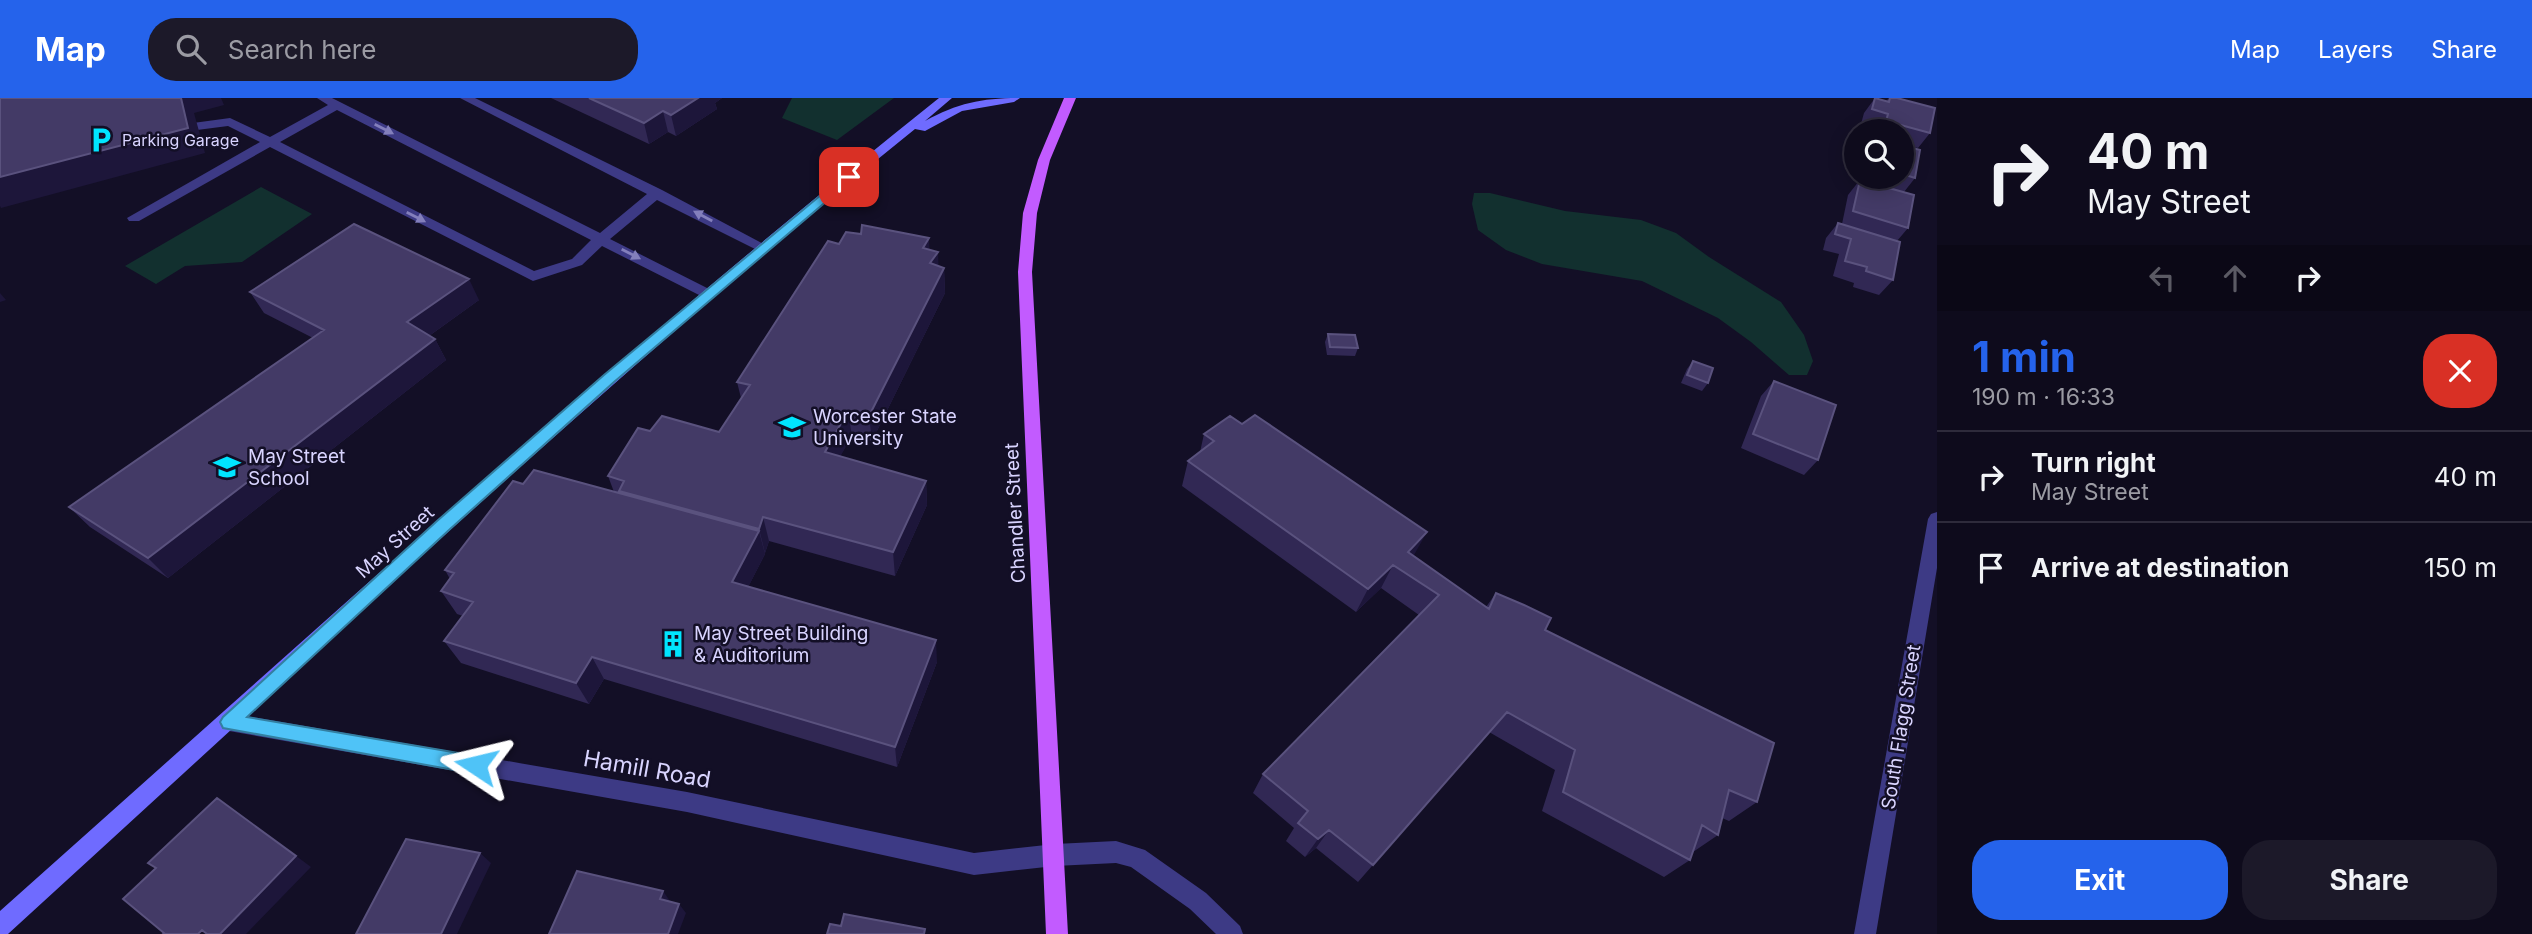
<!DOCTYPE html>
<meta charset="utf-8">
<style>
:root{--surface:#0e0b1c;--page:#1c1929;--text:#f1f3f6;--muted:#9b9ba3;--line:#2e2b3b;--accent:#2563eb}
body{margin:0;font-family:Inter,sans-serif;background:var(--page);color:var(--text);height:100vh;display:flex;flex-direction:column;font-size:26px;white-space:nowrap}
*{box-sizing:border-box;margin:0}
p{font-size:23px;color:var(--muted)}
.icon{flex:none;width:38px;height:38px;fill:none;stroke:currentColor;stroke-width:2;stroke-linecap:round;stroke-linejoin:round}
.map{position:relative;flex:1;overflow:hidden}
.side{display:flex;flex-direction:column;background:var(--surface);width:595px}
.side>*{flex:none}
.top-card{background:#0e0b1c;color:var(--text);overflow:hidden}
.buttons{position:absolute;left:1844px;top:21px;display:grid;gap:14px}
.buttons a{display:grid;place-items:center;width:70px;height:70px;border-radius:50%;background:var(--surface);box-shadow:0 4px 18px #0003,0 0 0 2px var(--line);font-size:35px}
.pin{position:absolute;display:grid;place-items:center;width:60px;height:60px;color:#fff;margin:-30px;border-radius:14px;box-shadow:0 4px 10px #0006}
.me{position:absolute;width:77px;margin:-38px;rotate:280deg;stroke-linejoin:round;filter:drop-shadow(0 0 5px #0008)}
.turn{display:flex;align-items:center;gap:24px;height:147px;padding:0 35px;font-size:32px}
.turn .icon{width:91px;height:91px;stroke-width:2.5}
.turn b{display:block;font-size:49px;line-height:60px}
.lanes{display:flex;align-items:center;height:66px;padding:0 35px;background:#0003;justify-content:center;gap:35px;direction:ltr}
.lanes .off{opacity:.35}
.round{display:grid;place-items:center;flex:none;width:74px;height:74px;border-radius:28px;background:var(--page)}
.head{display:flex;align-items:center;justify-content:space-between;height:119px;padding:0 35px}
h1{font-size:42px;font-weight:700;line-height:52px;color:var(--accent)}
.cta{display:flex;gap:14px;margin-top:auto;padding:14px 35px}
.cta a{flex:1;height:80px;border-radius:28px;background:var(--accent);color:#fff;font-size:28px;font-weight:700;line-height:80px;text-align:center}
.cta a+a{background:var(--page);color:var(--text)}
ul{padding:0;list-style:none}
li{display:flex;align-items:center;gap:21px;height:91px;padding:0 35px;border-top:2px solid var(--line)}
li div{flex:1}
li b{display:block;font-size:26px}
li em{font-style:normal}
header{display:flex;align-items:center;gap:42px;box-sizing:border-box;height:98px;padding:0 35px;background:var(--accent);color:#fff}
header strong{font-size:33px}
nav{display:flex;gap:38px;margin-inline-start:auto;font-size:24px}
.search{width:490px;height:63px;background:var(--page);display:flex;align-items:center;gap:18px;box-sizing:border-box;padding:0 24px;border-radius:28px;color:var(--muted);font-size:26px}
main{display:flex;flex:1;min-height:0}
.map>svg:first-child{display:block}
.green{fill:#12302f}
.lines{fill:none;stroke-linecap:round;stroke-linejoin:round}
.lane{fill:#3d3a85;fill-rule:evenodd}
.street{fill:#3d3a85;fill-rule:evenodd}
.secondary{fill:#6f6bff;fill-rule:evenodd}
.primary{fill:#c25bff;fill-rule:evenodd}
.wall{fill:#312854}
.shaded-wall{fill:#1d163a}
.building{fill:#433a66;stroke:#5a527e;stroke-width:2}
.oneway{fill:#837fbc}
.route{fill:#4fc3f7;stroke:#337fa1;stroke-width:2}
.labels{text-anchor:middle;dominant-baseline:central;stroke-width:5;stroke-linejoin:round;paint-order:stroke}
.far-poi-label{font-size:16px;fill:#d9d4ff;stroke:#130f26;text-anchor:start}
.poi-label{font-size:19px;fill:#d9d4ff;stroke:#130f26;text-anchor:start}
.street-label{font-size:19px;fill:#d9d4ff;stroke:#130f26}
.near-street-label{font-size:23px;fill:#d9d4ff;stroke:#130f26}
</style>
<header>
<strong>Map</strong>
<div class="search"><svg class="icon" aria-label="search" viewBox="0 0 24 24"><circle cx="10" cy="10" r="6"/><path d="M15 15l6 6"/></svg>Search here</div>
<nav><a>Map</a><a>Layers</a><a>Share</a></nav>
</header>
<main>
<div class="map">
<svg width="1937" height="836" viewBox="0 0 1937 836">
<rect width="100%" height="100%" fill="#130f26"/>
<path class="green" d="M792,0H894L837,42L782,20Z
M261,89L312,116L242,164L185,168L156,186L125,168Z
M1474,95H1490L1565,113L1641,122L1676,135L1709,159L1781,204L1804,237L1813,263L1807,277H1789L1751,244L1718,220L1642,183L1542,166L1506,152L1478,132L1472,106Z"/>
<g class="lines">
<path class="lane" d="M317,0H332L600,135L647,96L460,0H475L662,92L771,150L764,154L759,153L657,102L610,141L713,193L715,196L713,199H703L602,148L582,167L533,183L270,49L139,123H129L127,120L260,44L228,28L197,32L191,28L193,25L230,20L270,39L328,7ZM337,12L591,142L572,161L534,173L280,44Z"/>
<path class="street" d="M1937,414V470L1876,836H1854L1928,421L1931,416Z
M229,615L687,694L974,755L1055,746L1116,743L1145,752L1206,795L1240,828L1243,836H1216L1190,811L1131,769L1116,765L1055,768L974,777L687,714L229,633L222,630L219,624L222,618Z"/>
<path class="secondary" d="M939,0H952L925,23C958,5 982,0 1020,0L1014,4L962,13L925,33L915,31C601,285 307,564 8,836H0V813C309,538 615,258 939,0Z"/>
<path class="primary" d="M1064,0H1076L1050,62L1037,115L1032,174L1068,836H1046L1018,174L1023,115L1038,62Z"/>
</g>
<path class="wall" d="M551,0H722L715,5L717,11L676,38L668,34L649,46Z
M1875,0L1886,3L1889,0H1897L1930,35L1918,50L1902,46V33H1876V31L1861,26L1864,15Z
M1857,36V67L1843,63L1847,50Z
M1902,47L1915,80L1904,94L1908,130L1897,143L1893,182L1879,197L1853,189L1854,185L1833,178L1839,156L1823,152L1826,140L1838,125L1842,126L1848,97L1859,83L1856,82L1857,76V79H1902Z
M839,146L930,152L938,154V168L944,170L945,195L872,343L852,338L840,358L926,383L927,407L895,478L769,443L765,455L764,454L765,456L748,489L937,564L897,669L604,581L589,606L461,565L444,543L463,518L457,516L441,493L450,481L445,472L523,386L614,394L608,378L650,333L719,334L741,300L737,284Z
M250,194L479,202L429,238L435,241L446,262L168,480L90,429L69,409L313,240L264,215Z
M1328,236L1358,250L1355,258L1327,257L1325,244Z
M1693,263L1708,285L1702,293L1681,285L1687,271Z
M1774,283L1818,362L1804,377L1741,350L1761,298Z
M1204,336L1413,458L1486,509L1496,495L1545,532L1757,704L1729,723L1722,720L1718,737L1693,754L1690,762L1664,779L1542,713L1555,672L1489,634L1358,784L1316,750L1305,759L1286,743L1294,730L1253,695L1263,676L1419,517L1381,490L1356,514L1182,388L1188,363L1200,354Z"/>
<path class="shaded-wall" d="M181,0H221L224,7L194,15L205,55L1,110L0,108V79Z
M698,0H722L715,5L717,11L676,38L671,17Z
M663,13L668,34L649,46L644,25Z
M929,140L930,165L938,154L939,179L931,191L923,150Z
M944,170L945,195L872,343L869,318Z
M469,181L479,202L419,245L407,224Z
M0,195L6,202L0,204Z
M435,241L446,262L168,480L148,460Z
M848,313L852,338L829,378L825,354Z
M926,383L927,407L895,478L893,454Z
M763,419L769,443L765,455L759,431Z
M759,433L765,456L739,507L732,484Z
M1427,434L1414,457L1400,472L1408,454Z
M1393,467L1381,490L1356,514L1368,491Z
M936,542L937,564L897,669L895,649Z
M592,559L604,581L589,606L576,585Z
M233,711L311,769L246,836H220Z
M1329,732L1316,750L1305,759L1318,741Z
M480,755L491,765L457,836H441Z
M663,793L670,803L660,801Z
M679,806L686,815L678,836H668Z"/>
<path class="building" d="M0,0H181L188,30L0,79Z
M589,0H698L671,17L663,13L644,25Z
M1875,0L1889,4L1890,0H1897L1935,10L1930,35L1886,23L1888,16L1872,11Z
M1902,47L1920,52L1915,80L1902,76Z
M1860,82L1914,97L1908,130L1853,113Z
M1838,125L1900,144L1893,182L1866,173L1867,169L1845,163L1851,141L1835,136Z
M354,126L469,181L407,224L435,241L148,460L69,409L324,232L250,194Z
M862,127L929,140L923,150L938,154L930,165L944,170L869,318L848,313L825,354L926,383L893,454L763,419L759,431L619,393L624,383L608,378L638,330L650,333L662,318L719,334L750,287L737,284L828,143L839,146L846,134L861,136Z
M1328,236L1355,237L1358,250L1330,249Z
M1693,263L1713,270L1708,285L1687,277Z
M1774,283L1836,307L1818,362L1753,336Z
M1255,317L1427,434L1408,454L1489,511L1496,495L1524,507L1551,520L1545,532L1774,645L1757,704L1729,692L1718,737L1702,727L1690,762L1563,694L1575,652L1507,614L1373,767L1329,732L1318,741L1298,725L1308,713L1263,676L1439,497L1393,467L1368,491L1188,363L1214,343L1204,336L1230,318L1242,326Z
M534,372L759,433L732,484L936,542L895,649L592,559L576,585L444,543L473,504L441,493L454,475L445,472L513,383L523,386Z
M217,700L296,758L220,836H207L202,832L198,836H163L164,835L123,801L156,770L148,765Z
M406,741L480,755L441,836H356Z
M577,773L663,793L660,801L679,806L668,836H549Z
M844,816L925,831L924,836H827L830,826L841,828Z"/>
<defs><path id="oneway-solid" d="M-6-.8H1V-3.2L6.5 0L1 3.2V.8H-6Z" transform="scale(1.75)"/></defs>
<g class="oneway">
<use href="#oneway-solid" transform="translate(384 31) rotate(27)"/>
<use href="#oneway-solid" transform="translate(703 118) rotate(-152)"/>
<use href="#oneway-solid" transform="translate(416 119) rotate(27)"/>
<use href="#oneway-solid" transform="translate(631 156) rotate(27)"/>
</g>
<path class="route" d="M845,77L855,79L614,284L449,432L247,619L476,658L482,661L485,667L482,673L476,676L223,630L220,624L223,619L437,423L604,277Z"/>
<defs>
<symbol id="parking-bare" viewBox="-9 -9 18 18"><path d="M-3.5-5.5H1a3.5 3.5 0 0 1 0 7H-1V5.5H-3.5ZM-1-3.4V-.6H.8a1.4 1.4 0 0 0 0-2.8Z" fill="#00e5ff" stroke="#130f26" stroke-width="2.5" paint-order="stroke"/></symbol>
<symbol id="university-bare" viewBox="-9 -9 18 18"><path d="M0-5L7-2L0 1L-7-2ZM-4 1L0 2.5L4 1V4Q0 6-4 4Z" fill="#00e5ff" stroke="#130f26" stroke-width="2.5" paint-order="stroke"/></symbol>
<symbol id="school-bare" viewBox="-9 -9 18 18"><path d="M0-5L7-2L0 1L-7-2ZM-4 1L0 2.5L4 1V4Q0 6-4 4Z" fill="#00e5ff" stroke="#130f26" stroke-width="2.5" paint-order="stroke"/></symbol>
<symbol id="building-bare" viewBox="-9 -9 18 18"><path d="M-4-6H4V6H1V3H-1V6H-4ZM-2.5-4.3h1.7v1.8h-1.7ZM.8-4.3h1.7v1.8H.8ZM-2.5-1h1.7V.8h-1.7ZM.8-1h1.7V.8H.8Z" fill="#00e5ff" stroke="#130f26" stroke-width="2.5" paint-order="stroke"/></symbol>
</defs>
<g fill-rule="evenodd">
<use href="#parking-bare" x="82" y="23" width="38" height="38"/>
<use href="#university-bare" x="773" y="310" width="38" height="38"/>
<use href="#school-bare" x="208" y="350" width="38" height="38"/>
<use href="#building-bare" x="654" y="527" width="38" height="38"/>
</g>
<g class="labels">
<g class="far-poi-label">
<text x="122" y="42">Parking Garage</text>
</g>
<g class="poi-label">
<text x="813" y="318">Worcester State<tspan x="813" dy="22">University</tspan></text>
<text x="248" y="358">May Street<tspan x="248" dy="22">School</tspan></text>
<text x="694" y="535">May Street Building<tspan x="694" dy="22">&amp; Auditorium</tspan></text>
</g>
<g class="street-label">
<text transform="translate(1015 415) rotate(-93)">Chandler Street</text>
<text transform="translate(395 444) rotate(-42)">May Street</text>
<text transform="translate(1901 629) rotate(-81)">South Flagg Street</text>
</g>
<g class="near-street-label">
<text transform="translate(647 671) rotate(10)">Hamill Road</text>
</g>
</g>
</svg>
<div class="buttons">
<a><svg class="icon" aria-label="search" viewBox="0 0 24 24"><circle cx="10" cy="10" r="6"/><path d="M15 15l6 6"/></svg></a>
</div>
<div class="pin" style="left:849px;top:79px;background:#d93025"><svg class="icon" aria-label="arrive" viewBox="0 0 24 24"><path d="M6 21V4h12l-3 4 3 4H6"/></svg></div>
<svg class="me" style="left:476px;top:667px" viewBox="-20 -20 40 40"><path d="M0-17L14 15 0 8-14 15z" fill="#4fc3f7" stroke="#fff" stroke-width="4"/></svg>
</div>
<section class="side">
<div class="top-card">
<div class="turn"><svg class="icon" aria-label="right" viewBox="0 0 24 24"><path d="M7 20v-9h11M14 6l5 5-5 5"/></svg><div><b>40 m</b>May Street</div></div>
<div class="lanes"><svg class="icon off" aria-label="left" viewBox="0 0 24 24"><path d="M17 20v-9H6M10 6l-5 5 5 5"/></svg><svg class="icon off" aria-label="ahead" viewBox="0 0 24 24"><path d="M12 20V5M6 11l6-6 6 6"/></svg><svg class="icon" aria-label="right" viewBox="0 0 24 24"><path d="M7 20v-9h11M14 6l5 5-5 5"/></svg></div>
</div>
<div class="head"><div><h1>1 min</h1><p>190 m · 16:33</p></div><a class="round" style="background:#d93025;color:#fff"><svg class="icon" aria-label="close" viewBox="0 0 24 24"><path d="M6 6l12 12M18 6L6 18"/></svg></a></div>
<ul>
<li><svg class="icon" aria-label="right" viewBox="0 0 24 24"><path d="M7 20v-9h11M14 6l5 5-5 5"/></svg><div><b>Turn right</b><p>May Street</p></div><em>40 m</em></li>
<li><svg class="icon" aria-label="arrive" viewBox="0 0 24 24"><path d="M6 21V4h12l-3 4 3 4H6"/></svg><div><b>Arrive at destination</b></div><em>150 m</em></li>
</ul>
<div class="cta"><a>Exit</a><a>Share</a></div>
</section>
</main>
